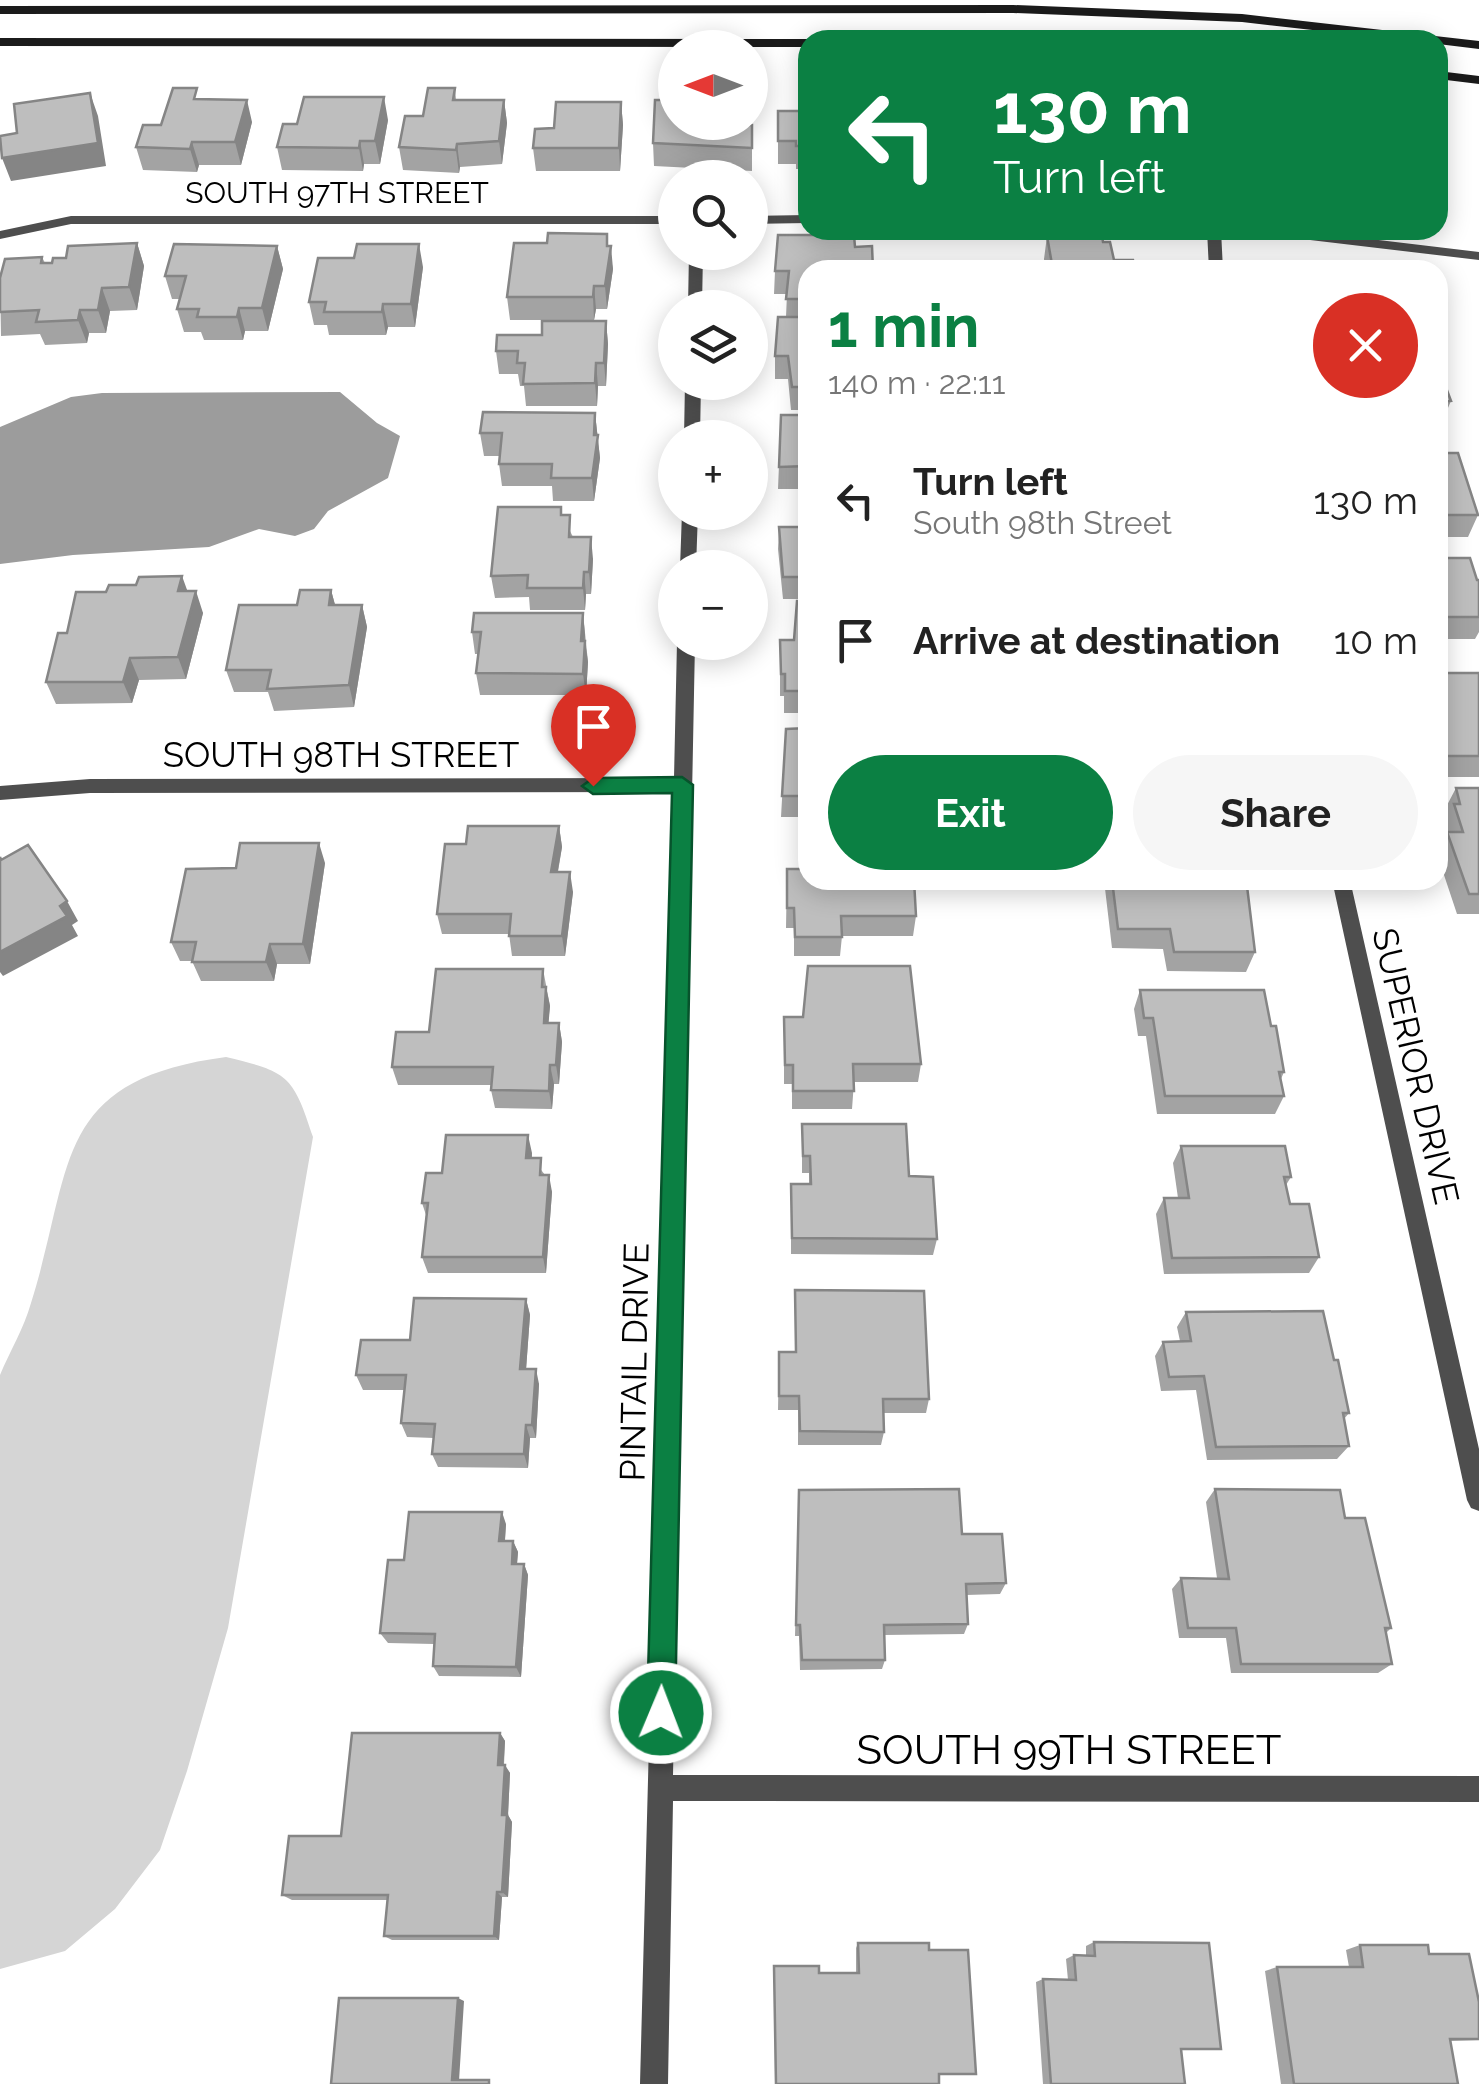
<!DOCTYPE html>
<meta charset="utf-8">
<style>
:root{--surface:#fff;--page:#f6f6f6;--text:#222;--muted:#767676;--accent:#0b8043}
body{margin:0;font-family:Raleway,sans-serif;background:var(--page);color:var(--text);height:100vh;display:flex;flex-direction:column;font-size:38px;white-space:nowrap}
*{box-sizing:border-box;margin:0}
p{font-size:32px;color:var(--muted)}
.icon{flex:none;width:55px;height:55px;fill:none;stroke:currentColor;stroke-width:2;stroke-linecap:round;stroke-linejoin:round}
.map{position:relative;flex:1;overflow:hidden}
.panel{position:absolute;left:798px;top:260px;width:650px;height:630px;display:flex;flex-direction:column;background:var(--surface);border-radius:30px;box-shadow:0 5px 25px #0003}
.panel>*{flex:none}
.guide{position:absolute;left:798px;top:30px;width:650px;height:210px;border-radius:30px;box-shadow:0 5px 25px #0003;background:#0b8043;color:#fff;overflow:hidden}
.needle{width:65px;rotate:270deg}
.fabs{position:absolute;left:658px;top:30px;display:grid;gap:20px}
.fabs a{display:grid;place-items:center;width:110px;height:110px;border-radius:50%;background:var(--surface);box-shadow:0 5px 25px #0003;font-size:50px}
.pin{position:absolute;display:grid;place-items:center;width:85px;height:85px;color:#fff;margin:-102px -42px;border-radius:50% 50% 50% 0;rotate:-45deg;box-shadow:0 0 10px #0007}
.pin .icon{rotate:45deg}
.me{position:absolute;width:110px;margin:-55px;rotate:1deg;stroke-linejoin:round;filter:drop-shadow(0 0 8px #0008)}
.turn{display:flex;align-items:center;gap:35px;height:210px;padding:0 30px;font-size:45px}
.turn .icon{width:130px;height:130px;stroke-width:2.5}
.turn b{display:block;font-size:70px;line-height:85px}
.round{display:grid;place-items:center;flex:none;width:105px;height:105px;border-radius:52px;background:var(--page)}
.summary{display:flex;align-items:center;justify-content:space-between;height:170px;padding:0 30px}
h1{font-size:60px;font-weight:700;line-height:75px;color:var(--accent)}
.action{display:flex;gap:20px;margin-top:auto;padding:20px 30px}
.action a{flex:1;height:115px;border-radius:60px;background:var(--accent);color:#fff;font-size:40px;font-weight:700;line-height:115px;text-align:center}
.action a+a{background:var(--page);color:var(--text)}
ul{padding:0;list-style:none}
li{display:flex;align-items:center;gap:30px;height:140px;padding:0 30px}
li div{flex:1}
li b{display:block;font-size:38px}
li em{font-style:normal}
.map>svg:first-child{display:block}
.green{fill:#d5d5d5}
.water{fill:#9c9c9c}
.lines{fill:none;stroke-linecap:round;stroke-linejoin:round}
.street{fill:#4e4e4e;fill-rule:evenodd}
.secondary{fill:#1b1b1b;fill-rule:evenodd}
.wall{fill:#a3a3a3}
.shaded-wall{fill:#858585}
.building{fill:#bebebe;stroke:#858585;stroke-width:2.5}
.route{fill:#0b8043;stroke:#07532c;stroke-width:2.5}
.labels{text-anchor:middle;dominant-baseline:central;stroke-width:10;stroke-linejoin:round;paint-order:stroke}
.far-street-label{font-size:30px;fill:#000;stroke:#fff}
.street-label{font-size:35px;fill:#000;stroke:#fff}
.near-street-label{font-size:42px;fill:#000;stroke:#fff}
</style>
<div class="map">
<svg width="1479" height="2084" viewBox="0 0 1479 2084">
<rect width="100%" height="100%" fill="#fff"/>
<path class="green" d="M226,1057C288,1072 293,1075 313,1137L228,1628L187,1771L160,1850L115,1909L65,1951L0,1969V1375C10,1351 24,1328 31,1303C74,1167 51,1080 226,1057Z"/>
<path class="water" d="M340,392L377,423L400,436L388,478L328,511L314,529L295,536L259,529L209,547L73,555L0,564V427L71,397L102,393Z"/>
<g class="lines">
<path class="street" d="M808,215V223L750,224V216Z
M71,216H675V224H71L0,239V231Z
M1207,230H1221L1223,270H1209Z
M1252,230H1295L1479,252V260L1259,234Z
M689,252H703L702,308H688Z
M685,382H701L700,438H684Z
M682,512H698L696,568H680Z
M677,642H695L673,1775L1479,1776V1802L673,1801L668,2084H640L674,792L90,793L0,800V786L90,779L674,778Z
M1332,880H1350L1479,1449V1511L1471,1508L1467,1500Z"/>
<path class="secondary" d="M1013,5L1242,14L1479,41V49L1438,44V40H1402L1242,22L1013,13L0,14V6Z
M0,38L808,39L811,40H808V47L0,46Z
M1438,71L1479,76V84L1438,79Z"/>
</g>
<path class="wall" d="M455,88L456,100H504L507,123L502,164L460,167L459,173L403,170L399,147L423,116Z
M200,99L252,122L241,165H199L197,172L143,170L136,147L161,125Z
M621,102L623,125L620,171H536L533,148L554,128Z
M808,104V169H796V164H778V111H806Z
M388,120L380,164H364L363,171L282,170L277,147Z
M731,125H752V171L654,166L653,143Z
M1047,236L1103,242L1114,260L1135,270H1045L1044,259Z
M137,243L144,266L137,310L110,311L106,333H89L87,343L45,345L40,334L1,336L0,278L42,257L45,263H52L66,258Z
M277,246L283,269L268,331H245L243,340H204L201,332H184L177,309L180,299H172L165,276Z
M608,246L613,269L607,309H596L594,320H510L507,297Z
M423,267L415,327H388L386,335H329L327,325H314L309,302Z
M808,270V410H791L788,379H775V356L786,317L787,294H774L775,271Z
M606,321L608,344L606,386H598L597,406H526L524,386H520L518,374H499L496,351L542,335Z
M1438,377L1451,401L1441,424L1438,425Z
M595,413L600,458L594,501H553L552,486H502L499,464L500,456H484L480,433Z
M781,415H808V489H778Z
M1438,453L1478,515L1468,537H1438Z
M808,499V599H783L778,549L779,527H799L800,504H807Z
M561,507L562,515L573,537L593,559L591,594H586L585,610H530L529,597L495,598L491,576Z
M1438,558L1479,580V632L1475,639H1443L1438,651Z
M331,590L335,605H362L367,627L354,707L274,711L268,692H234L226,670L297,605Z
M187,591L203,613L186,679L139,680L132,703L56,704L46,682L67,633Z
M808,601V713H784V696H780V640H794Z
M583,613L588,662L586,695H480L476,673L478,654H475L472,632Z
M1438,673H1479V777H1438Z
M808,728V817H781L786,729Z
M1456,788H1479V914H1457L1438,857V850L1446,835L1443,825L1447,817L1445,809Z
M559,826L562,847L558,872L573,892L565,956H512L509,934H442L437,914L466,844Z
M801,826L916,916L913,936H842L840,956H794V928H786L787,869H800Z
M325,863L310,964H277L274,981H201L192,961H180L171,942L236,868Z
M1104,880H1241L1255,952L1246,972L1167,971L1163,949L1112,948Z
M543,969L550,1006L548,1023H559L562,1042L559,1084H554L552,1109L495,1108L491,1090L492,1085H398L392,1067L429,1032Z
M1140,990L1271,1026L1284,1072L1281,1079L1284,1096L1275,1114H1157L1146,1036H1138L1134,1009Z
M784,1017L921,1064L918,1082H854L852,1109H792V1084H784Z
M802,1124L909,1176L937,1239L933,1255L791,1254V1184H809V1173H802Z
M1181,1146L1291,1177L1286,1185L1290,1204L1319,1257L1309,1273L1164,1274L1156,1214L1164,1198H1178L1173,1163Z
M532,1153V1158L545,1175L552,1192L546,1273H428L422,1257L426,1215L422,1203L442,1173Z
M795,1290L929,1399L926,1413H883L884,1432L881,1445H798V1410H778L779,1352H795Z
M526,1299L530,1315L526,1369L539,1384L536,1438H530L528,1468L438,1467L432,1454L434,1438L407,1437L401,1423L404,1390H363L356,1375L410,1340Z
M1186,1312L1334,1360L1349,1413L1344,1419L1349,1446L1337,1459L1207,1460L1196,1390L1161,1391L1155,1356L1163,1342L1180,1341L1177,1327Z
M1215,1489L1345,1518L1391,1628L1386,1633L1392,1664L1378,1673H1231L1226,1638H1179L1172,1589L1181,1578H1217L1206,1502Z
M799,1490L962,1534L1006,1583L1000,1594L966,1595L968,1624L964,1634L884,1635L885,1660L882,1669L800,1670L799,1636H795Z
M506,1524L505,1541H513L518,1552L517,1564H524L528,1575L521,1677L439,1676L433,1666L434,1644L388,1643L380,1633Z
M500,1733L505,1741L504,1765L510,1773L508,1815L512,1822L508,1897H502L499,1940H392L384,1936L387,1900H292L282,1895L341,1836Z
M1094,1942L1221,2049L1210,2050H1181L1185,2084H1043L1036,1982L1043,1979L1068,1980L1066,1959L1074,1955H1086V1946Z
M858,1943L929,1950L976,2074L939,2075V2084H775L774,1966L819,1973H856V1948Z
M1360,1945L1429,1954L1479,2002V2040L1450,2041L1458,2084H1281L1265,1971L1277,1967H1349L1346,1950Z"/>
<path class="shaded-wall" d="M90,93L98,116L106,166L11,181L2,158Z
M384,97L388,120L380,164L375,141Z
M247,100L252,122L241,165L235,142Z
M504,100L507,123L502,164L499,141Z
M621,102L623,125L620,171L619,148Z
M360,141L364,164L363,171L359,148Z
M192,142L199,165L197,172L190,149Z
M457,144L460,167L459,173L456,150Z
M607,234L609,256L611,246L613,269L607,309L605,286Z
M137,243L144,266L137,310L129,287Z
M419,244L423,267L415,327L411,304Z
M277,246L283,269L268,331L262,308Z
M594,286L596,309L594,320L593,297Z
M102,288L110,311L106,333L98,310Z
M383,304L388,327L386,335L382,312Z
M239,308L245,331L243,340L237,317Z
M80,310L89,333L87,343L78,320Z
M606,321L608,344L606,386L604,363Z
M596,363L598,386L597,406L595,383Z
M595,413L600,458L594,501L592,478Z
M591,537L593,559L591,594L589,572Z
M584,572L586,594L585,610L583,588Z
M182,576L190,598L178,591Z
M331,590L337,612L329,605Z
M196,591L203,613L186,679L178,657Z
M362,605L367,627L354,707L349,685Z
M583,613L585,635L583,662L581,641Z
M585,641L588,662L586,695L583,674Z
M130,658L139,680L132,703L123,682Z
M559,826L562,847L554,892L551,872Z
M319,843L325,863L310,964L303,944Z
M570,872L573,892L565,956L562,936Z
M67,901L78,921L72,925L78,936L3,976L0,972V952Z
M270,944L277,964L274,981L266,962Z
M546,987L550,1006L547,1042L544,1023Z
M559,1023L562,1042L559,1084L556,1065Z
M550,1065L554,1084L552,1109L549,1091Z
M528,1135L532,1153L530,1175L526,1158Z
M549,1175L552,1192L546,1273L543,1257Z
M526,1299L530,1315L525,1384L520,1369Z
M536,1369L539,1384L536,1438L532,1425Z
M526,1425L530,1438L528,1468L524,1454Z
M502,1512L506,1524L504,1552L499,1541Z
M513,1541L518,1552L516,1575L512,1564Z
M524,1564L528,1575L521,1677L516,1667Z
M500,1733L505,1741L503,1773L498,1765Z
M505,1765L510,1773L508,1815L512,1822L508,1897L502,1892V1815Z
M497,1892L502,1897L499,1940L494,1936Z
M458,1998L464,2001L459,2081L452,2080Z"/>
<path class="building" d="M173,88H197L194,99L247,100L235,142H192L190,149L136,147L143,125H161Z
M428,88H455L453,100H504L499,141L457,144L456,150L399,147L405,116H423Z
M90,93L98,143L2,158L0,136L17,133L14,104Z
M304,97H384L375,141H360L359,148L277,147L283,124H297Z
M655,100H675V122H731V125H752V148L653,143Z
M556,102H621L619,148H533L535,129L554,128Z
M806,104H808V146H796V141H778V111H806Z
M548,233L607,234V246H611L605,286H594L593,297H507L514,243H547Z
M778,235H854L855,247L872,246L873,270H808V299H786L789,271H775Z
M1047,236H1102L1103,242H1110L1114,260H1133L1135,270H1053Z
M137,243L129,287L102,288L98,310H80L78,320L36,322L39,310L0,312V278L5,259L42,257L41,263H52L53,258H66L68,246Z
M174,244L277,246L262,308H239L237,317H197L199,309H177L186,276H165Z
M357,244H419L411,304H383L382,312H324L326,302H309L318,258H354Z
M1313,264L1385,267V270H1314Z
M778,317H808V387H792L788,356H775Z
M542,321H606L604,363H596L595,383L523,384L525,363H517L518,351H496L497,335H542Z
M1438,377H1442L1451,401L1438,402Z
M483,412L595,413L594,435H598L592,478H551L552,464H499L502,433H480Z
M781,415H808V466L779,467Z
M1438,453H1458L1478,515H1438Z
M800,504H808V577H783L779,527H800Z
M498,507H561V515H570L569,537H591L589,572H584L583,588H527L528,575L491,576Z
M1438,558H1470L1477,580H1479V617H1440L1445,634H1438Z
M182,576L178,591H196L178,657L130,658L123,682H46L58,633H67L76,592H106L109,585H136L139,577Z
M300,590H331L329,605H362L349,685L267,689L271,670H226L239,605H297Z
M797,601H808V691H785V674H781L780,640H794Z
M474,613H583L581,641H585L583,674L476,673L481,632H472Z
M1438,673H1479V756H1438Z
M808,728V796H782L786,729Z
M1456,788H1479V894H1469L1447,832H1463L1454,804H1460Z
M468,826H559L551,872H570L562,936H509L511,914H437L445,844H466Z
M801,826H808V880H914L916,916H841L842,937H795L794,908H787V869H802Z
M240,843H319L303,944H270L266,962H192L196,942H171L186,869L236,868Z
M28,845L67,901L60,906L67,916L0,952V857L1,860Z
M1112,880H1241L1242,886H1247L1255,952H1174L1170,929H1118Z
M808,966H910L921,1064H853L854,1091H793V1065H785L784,1017H803Z
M436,969H543L542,987H546L544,1023H559L556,1065H550L549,1091L491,1090L493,1067H392L396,1032H429Z
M1140,990H1264L1271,1026H1276L1284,1072H1279L1284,1096H1165L1153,1018H1144Z
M802,1124H906L909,1176L933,1177L937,1239L792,1238L791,1184H811L810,1156H803Z
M446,1135H528L526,1158H541L540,1175H549L543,1257H422L428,1203H422L426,1173H442Z
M1181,1146H1285L1291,1177H1284L1290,1204H1309L1319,1257L1172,1258L1164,1198H1189Z
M795,1290L924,1291L929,1399H883L884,1432L800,1431L799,1396H779V1352H796Z
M414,1298L526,1299L520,1369H536L532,1425H526L524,1454H432L435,1424L401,1423L406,1375H356L361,1340H410Z
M1323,1311L1334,1360H1338L1349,1413H1343L1349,1446L1216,1447L1204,1376L1169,1377L1163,1342L1191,1341L1186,1312Z
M959,1489L962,1534H1002L1006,1583L966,1584L968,1624L884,1625L885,1660H802L800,1625H796L799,1490Z
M1215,1489L1340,1490L1345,1518H1365L1391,1628H1385L1392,1664H1241L1236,1628H1188L1181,1578L1229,1579Z
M409,1512H502L499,1541H513L512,1564H524L516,1667L433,1666L435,1634L380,1633L388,1560H404Z
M352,1733H500L498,1765H505L502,1815H507L502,1892H497L494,1936H384L388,1895H282L289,1836H341Z
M1094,1942L1209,1943L1221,2049H1181L1185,2084H1051L1043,1979L1076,1980L1074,1955L1095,1956Z
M858,1943H929V1950H968L976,2074H939V2084H776L774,1966H819V1973H859Z
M1360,1945H1428L1429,1954H1469L1479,2002V2039H1450L1458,2084H1294L1277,1967H1363Z
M339,1998H458L452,2080H489V2084H331Z"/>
<path class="route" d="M682,777L693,785L675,1713L671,1723L661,1727L651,1723L647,1713L672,793L593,794L582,786L593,778Z"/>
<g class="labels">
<g class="far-street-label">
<text x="337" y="192">SOUTH 97TH STREET</text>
</g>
<g class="street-label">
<text x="341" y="754">SOUTH 98TH STREET</text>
<text transform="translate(1416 1066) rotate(77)">SUPERIOR DRIVE</text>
<text transform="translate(634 1362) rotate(-89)">PINTAIL DRIVE</text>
</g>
<g class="near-street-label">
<text x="1069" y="1749">SOUTH 99TH STREET</text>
</g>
</g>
</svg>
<div class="fabs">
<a><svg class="needle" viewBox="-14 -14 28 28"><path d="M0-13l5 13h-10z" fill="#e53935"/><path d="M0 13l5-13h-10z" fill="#767676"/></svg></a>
<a><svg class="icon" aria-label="search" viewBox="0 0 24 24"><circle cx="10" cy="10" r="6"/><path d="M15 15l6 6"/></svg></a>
<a><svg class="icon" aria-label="layers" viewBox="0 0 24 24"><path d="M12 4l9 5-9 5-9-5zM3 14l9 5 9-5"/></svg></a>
<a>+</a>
<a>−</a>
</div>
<div class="pin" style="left:593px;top:786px;background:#d93025"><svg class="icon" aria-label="arrive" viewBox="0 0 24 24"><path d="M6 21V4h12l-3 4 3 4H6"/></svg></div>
<svg class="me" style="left:661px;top:1713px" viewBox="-20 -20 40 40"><circle r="17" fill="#0b8043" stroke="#fff" stroke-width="3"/><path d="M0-11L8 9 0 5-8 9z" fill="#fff"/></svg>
<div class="guide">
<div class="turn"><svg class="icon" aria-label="left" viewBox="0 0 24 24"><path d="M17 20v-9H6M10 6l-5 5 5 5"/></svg><div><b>130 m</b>Turn left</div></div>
</div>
<section class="panel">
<div class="summary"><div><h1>1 min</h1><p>140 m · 22:11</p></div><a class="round" style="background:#d93025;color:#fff"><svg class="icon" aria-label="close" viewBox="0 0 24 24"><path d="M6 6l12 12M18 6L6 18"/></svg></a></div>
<ul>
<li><svg class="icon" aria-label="left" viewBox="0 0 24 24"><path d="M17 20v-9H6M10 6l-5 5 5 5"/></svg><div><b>Turn left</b><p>South 98th Street</p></div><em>130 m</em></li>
<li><svg class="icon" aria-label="arrive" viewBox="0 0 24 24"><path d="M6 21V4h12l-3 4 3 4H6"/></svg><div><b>Arrive at destination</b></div><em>10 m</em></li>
</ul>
<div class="action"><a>Exit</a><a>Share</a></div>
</section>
</div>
